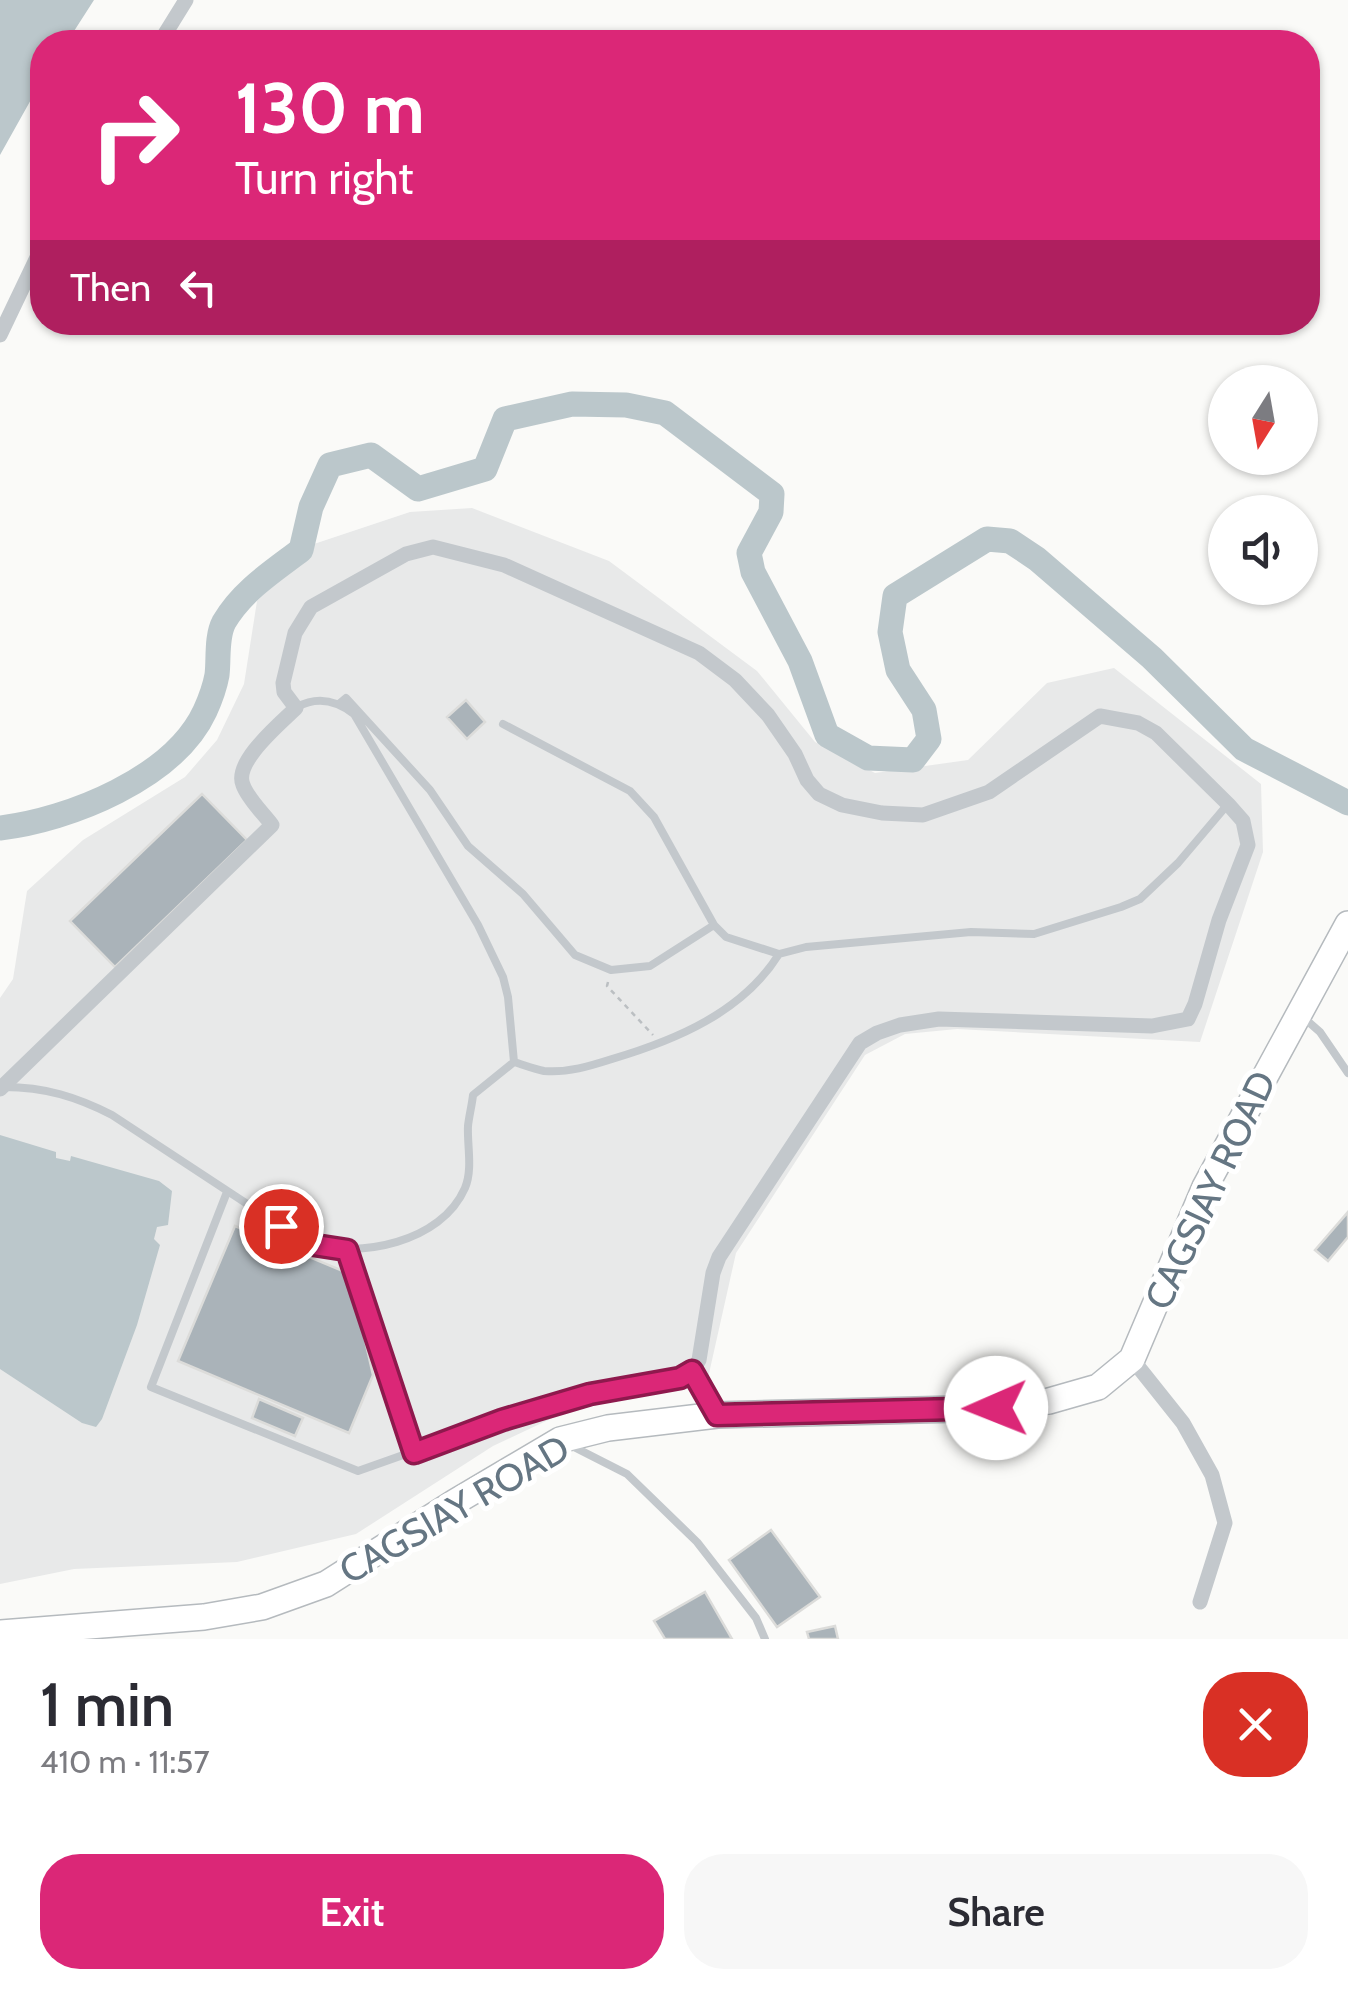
<!DOCTYPE html>
<meta charset="utf-8">
<style>
:root{--surface:#fff;--page:#f7f7f7;--text:#2b2b33;--muted:#7c7c81;--accent:#db2777}
body{margin:0;font-family:Cabin,sans-serif;background:var(--page);color:var(--text);height:100vh;display:flex;flex-direction:column;font-size:38px;white-space:nowrap}
*{box-sizing:border-box;margin:0}
p{font-size:32px;color:var(--muted)}
.icon{flex:none;width:55px;height:55px;fill:none;stroke:currentColor;stroke-width:2;stroke-linecap:round;stroke-linejoin:round}
.map{position:relative;height:1639px;overflow:hidden}
.side{display:flex;flex-direction:column;background:var(--surface);flex:1}
.side>*{flex:none}
.banner{position:absolute;left:30px;top:30px;width:1290px;height:305px;border-radius:40px;box-shadow:0 2px 8px #0004;background:#db2777;color:#fff;overflow:hidden}
.needle{width:65px;rotate:191deg}
.controls{position:absolute;left:1208px;top:365px;display:grid;gap:20px}
.controls a{display:grid;place-items:center;width:110px;height:110px;border-radius:50%;background:var(--surface);box-shadow:0 2px 8px #0004;font-size:50px}
.pin{position:absolute;display:grid;place-items:center;width:85px;height:85px;color:#fff;margin:-42px;border:5px solid #fff;border-radius:50%;box-shadow:0 2px 10px #0007}
.me{position:absolute;width:110px;margin:-55px;rotate:269deg;stroke-linejoin:round;filter:drop-shadow(0 0 8px #0008)}
.turn{display:flex;align-items:center;gap:35px;height:210px;padding:0 40px;font-size:45px}
.turn .icon{width:130px;height:130px;stroke-width:2.5}
.turn b{display:block;font-size:70px;line-height:85px}
.then{display:flex;align-items:center;height:95px;padding:0 40px;background:#0003;gap:20px;font-size:38px}
.round{display:grid;place-items:center;flex:none;width:105px;height:105px;border-radius:40px;background:var(--page)}
.headline{display:flex;align-items:center;justify-content:space-between;height:170px;padding:0 40px}
h1{font-size:60px;font-weight:600;line-height:75px}
.action{display:flex;gap:20px;margin-top:auto;padding:20px 40px}
.action a{flex:1;height:115px;border-radius:40px;background:var(--accent);color:#fff;font-size:40px;font-weight:600;line-height:115px;text-align:center}
.action a+a{background:var(--page);color:var(--text)}
.map>svg:first-child{display:block}
.built{fill:#e8e9e9}
.water{fill:#bbc7cb}
.lines{fill:none;stroke-linecap:round;stroke-linejoin:round}
.river{stroke:#bbc7cb;stroke-width:25}
.building{fill:#aab3b9;stroke:#dcdcda;stroke-width:2.5}
.primary-casing{stroke:#b5babe;stroke-width:28}
.path{stroke:#bbbfc2;stroke-width:2.5;stroke-dasharray:5 5;stroke-linecap:butt}
.service{stroke:#c3c8cc;stroke-width:8}
.minor{stroke:#c3c8cc;stroke-width:15}
.primary{stroke:#fff;stroke-width:25}
.route-casing{stroke:#8e194d;stroke-width:25}
.route{stroke:#db2777;stroke-width:18}
.labels{text-anchor:middle;dominant-baseline:central;stroke-width:10;stroke-linejoin:round;paint-order:stroke}
.street-label{font-size:38px;fill:#657683;stroke:#fff}
</style>
<div class="map">
<svg width="1348" height="1639" viewBox="0 0 1348 1639">
<rect width="100%" height="100%" fill="#fafaf8"/>
<path class="built" d="M472,508L609,561L757,671L815,742L875,773L968,760L1047,683L1114,668L1261,784L1263,852L1200,1042L957,1029L905,1034L865,1055L736,1253L708,1378L563,1413L493,1446L356,1534L237,1562L74,1569L0,1584V998L13,979L27,891L83,840L185,777L217,740L244,684L257,601L314,544L410,512Z"/>
<path class="water" d="M0,0H94L67,42H42V80L0,155Z
M0,1135L56,1152V1158L70,1161L71,1156L159,1181L172,1191L168,1225L157,1227L154,1239L160,1245L137,1325L102,1419L96,1427L82,1423L0,1369Z"/>
<g class="lines">
<path class="river" d="M0,828C69,820 174,778 205,711C210,700 215,686 217,675C219,659 216,637 224,622C242,591 272,572 301,550L311,507L330,465L371,455L418,489L485,469L505,419L572,404L626,405L665,413L772,494L771,512L749,553L753,572L800,661L827,735L868,758L913,760L929,739L924,710L898,670L890,632L895,596L987,539L1010,541L1037,559L1152,658L1244,749L1348,803"/>
</g>
<path class="building" d="M466,700L485,722L467,739L447,717Z
M202,794L247,840L115,967L70,921Z
M1348,1212V1237L1328,1261L1315,1250Z
M235,1226L350,1274L373,1375L349,1433L178,1361Z
M259,1399L303,1418L295,1436L252,1418Z
M771,1530L820,1597L777,1627L729,1560Z
M705,1592L732,1639H665L654,1621Z
M835,1626L838,1639H809L807,1632Z"/>
<g class="lines">
<defs>
<path id="primary" d="M0,1633L204,1617L262,1607L326,1584L455,1502L560,1440L608,1428L717,1415L997,1408L1049,1401L1098,1387L1132,1359L1205,1187L1348,924"/>
</defs>
<use href="#primary" class="primary-casing"/>
<path class="path" d="M608,982L607,986L653,1035"/>
<path class="service" d="M340,703L346,698L430,790L468,846L523,894L575,955L611,970L650,966L714,925
M297,707C317,696 336,700 354,714L478,925L503,977L508,997L514,1062
M503,724L630,791L654,817L714,925L726,937L779,954
M1304,1018L1320,1032L1348,1073
M4,1087C45,1087 77,1097 112,1115L308,1244C360,1258 441,1243 465,1188C473,1169 467,1145 468,1126C469,1116 472,1105 473,1095L514,1062C524,1065 534,1069 544,1071C568,1073 590,1066 612,1059C676,1040 743,1012 779,954L806,947L971,932L1034,934L1121,907L1140,899L1178,863L1228,804
M227,1192L151,1387L358,1471L502,1420L590,1395L680,1379L692,1371
M347,1250L414,1453
M570,1445L627,1474L697,1542L756,1618L765,1639"/>
<path class="minor" d="M160,42L186,0
M0,335L42,247
M0,1089L272,825C263,813 248,799 243,785C233,762 281,723 296,708L284,692L283,683L295,633L311,607L406,554L433,547L504,565L699,653L735,680L768,715L795,754L807,780L819,794L842,805L882,813L923,815L989,792L1100,716L1138,723L1156,733L1228,804L1243,821L1248,845L1219,920L1195,1004L1188,1019L1152,1026L939,1019L900,1025L877,1033L860,1043L719,1257L713,1273L699,1360L692,1371L717,1415
M1132,1359L1183,1423L1212,1475L1225,1523L1200,1602"/>
<use href="#primary" class="primary"/>
</g>
<g class="lines">
<defs>
<path id="route" d="M281,1226L308,1244L347,1250L414,1453L502,1420L590,1394L680,1378L692,1371L717,1415L996,1408"/>
</defs>
<use href="#route" class="route-casing"/>
<use href="#route" class="route"/>
</g>
<g class="labels">
<g class="street-label">
<text transform="translate(1210 1190) rotate(-65)">CAGSIAY ROAD</text>
<text transform="translate(454 1509) rotate(-30)">CAGSIAY ROAD</text>
</g>
</g>
</svg>
<div class="controls">
<a><svg class="needle" viewBox="-14 -14 28 28"><path d="M0-13l5 13h-10z" fill="#e53935"/><path d="M0 13l5-13h-10z" fill="#7c7c81"/></svg></a>
<a><svg class="icon" aria-label="sound" viewBox="0 0 24 24"><path d="M4 9h4l5-4v14l-5-4H4zM17 9q2 3 0 6"/></svg></a>
</div>
<div class="pin" style="left:281px;top:1226px;background:#d93025"><svg class="icon" aria-label="arrive" viewBox="0 0 24 24"><path d="M6 21V4h12l-3 4 3 4H6"/></svg></div>
<svg class="me" style="left:996px;top:1408px" viewBox="-20 -20 40 40"><circle r="19" fill="#fff"/><path d="M0-13L10 11 0 6-10 11z" fill="#db2777"/></svg>
<div class="banner">
<div class="turn"><svg class="icon" aria-label="right" viewBox="0 0 24 24"><path d="M7 20v-9h11M14 6l5 5-5 5"/></svg><div><b>130 m</b>Turn right</div></div>
<div class="then">Then<svg class="icon" aria-label="left" viewBox="0 0 24 24"><path d="M17 20v-9H6M10 6l-5 5 5 5"/></svg></div>
</div>
</div>
<section class="side">
<div class="headline"><div><h1>1 min</h1><p>410 m · 11:57</p></div><a class="round" style="background:#d93025;color:#fff"><svg class="icon" aria-label="close" viewBox="0 0 24 24"><path d="M6 6l12 12M18 6L6 18"/></svg></a></div>
<div class="action"><a>Exit</a><a>Share</a></div>
</section>
